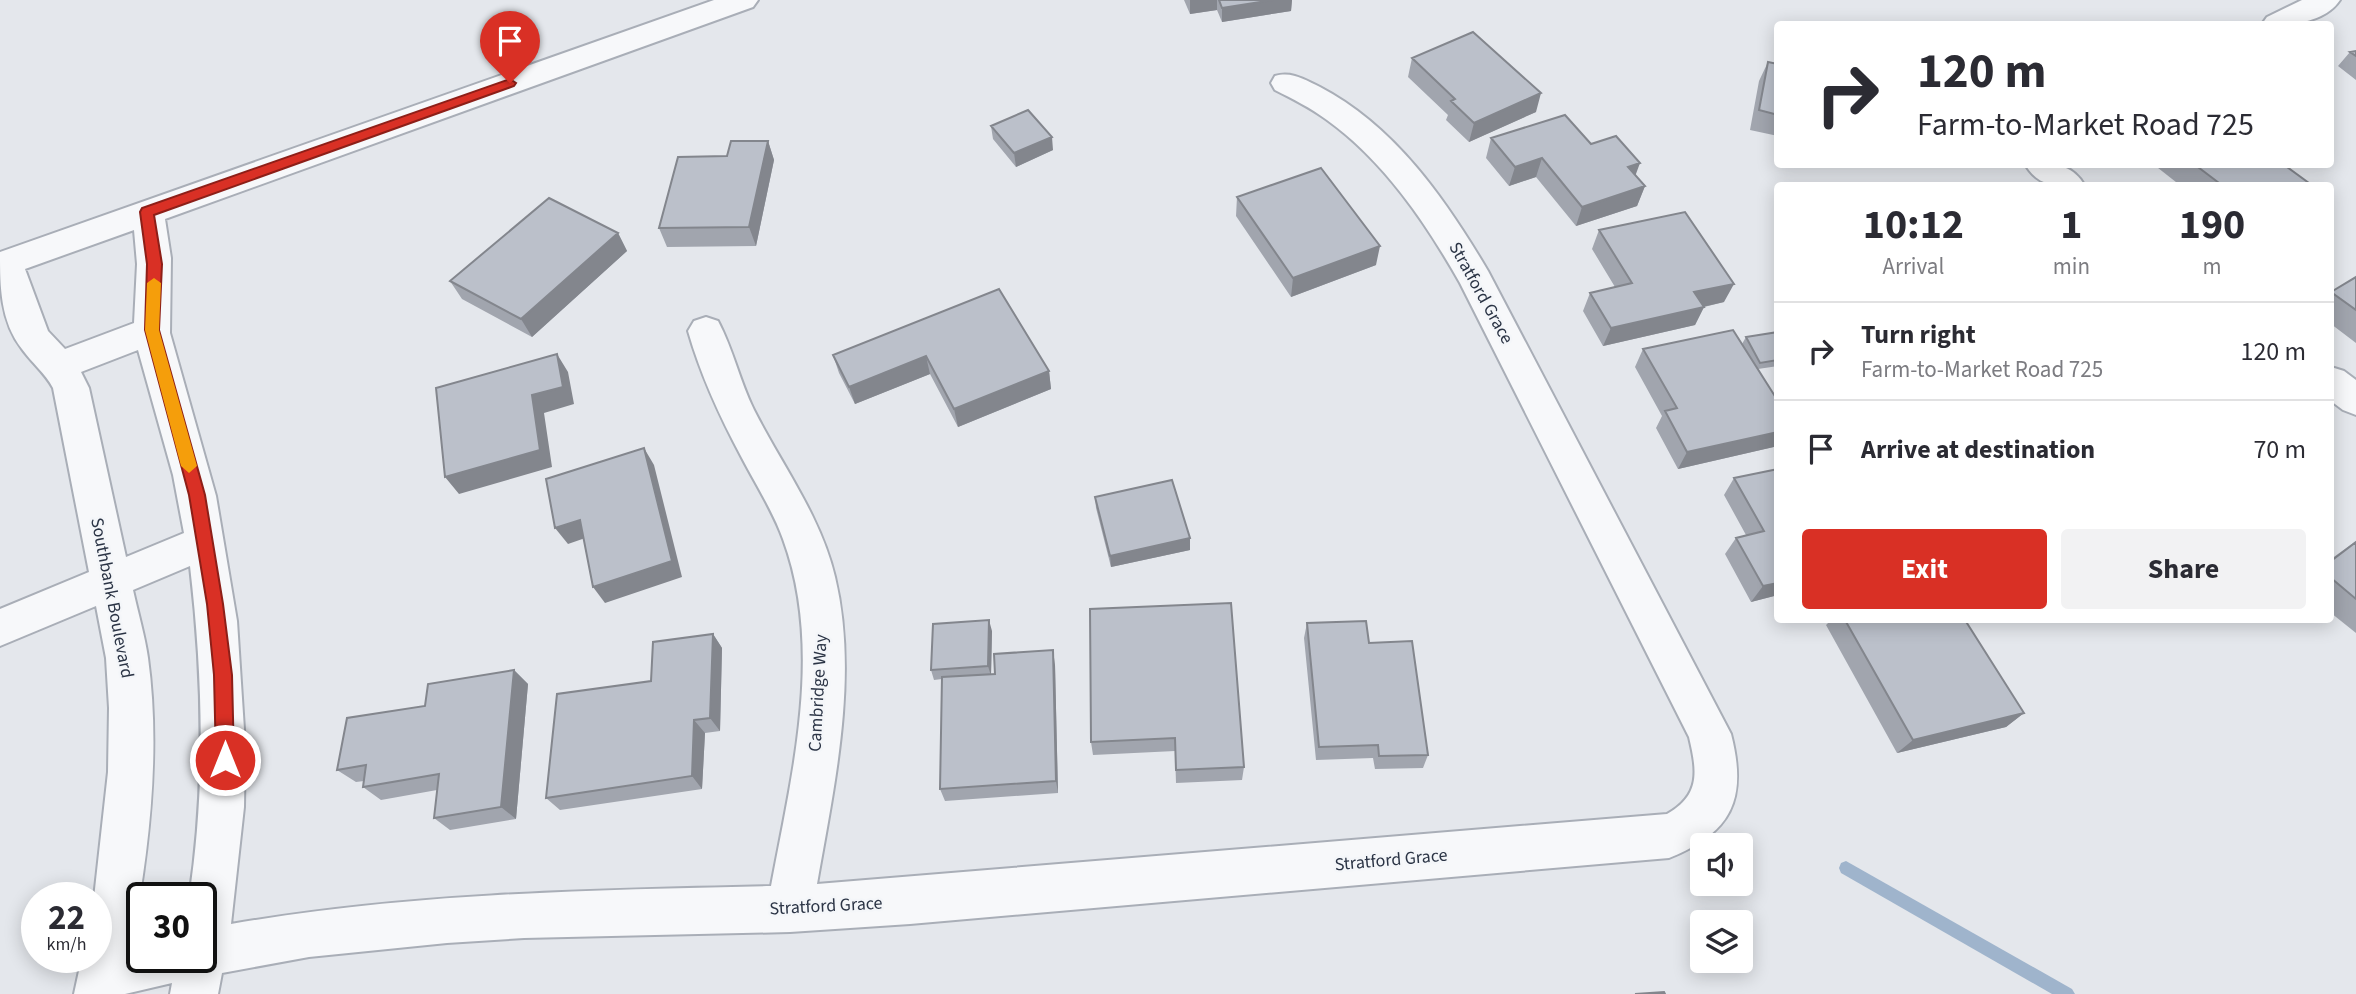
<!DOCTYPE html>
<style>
:root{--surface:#fff;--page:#f2f2f3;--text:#2b2b33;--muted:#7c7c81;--line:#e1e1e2;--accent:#d93025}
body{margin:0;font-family:"Source Sans 3",sans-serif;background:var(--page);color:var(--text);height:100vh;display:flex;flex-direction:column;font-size:26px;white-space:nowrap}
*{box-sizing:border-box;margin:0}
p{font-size:23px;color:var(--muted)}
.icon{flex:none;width:38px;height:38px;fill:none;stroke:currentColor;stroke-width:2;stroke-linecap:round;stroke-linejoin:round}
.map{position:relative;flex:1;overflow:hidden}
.sheet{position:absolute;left:1774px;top:182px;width:560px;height:441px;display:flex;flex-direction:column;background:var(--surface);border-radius:7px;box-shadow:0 4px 18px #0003}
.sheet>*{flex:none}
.hud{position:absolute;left:1774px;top:21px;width:560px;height:147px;border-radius:7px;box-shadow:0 4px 18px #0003;background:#fff;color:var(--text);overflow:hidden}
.buttons{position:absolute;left:1690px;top:833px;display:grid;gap:14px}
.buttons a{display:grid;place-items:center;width:63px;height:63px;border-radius:7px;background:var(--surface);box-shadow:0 4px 18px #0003;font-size:35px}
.speed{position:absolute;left:21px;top:882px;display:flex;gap:14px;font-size:35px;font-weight:700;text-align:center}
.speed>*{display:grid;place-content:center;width:91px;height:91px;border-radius:50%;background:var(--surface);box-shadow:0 4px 18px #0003;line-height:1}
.speed small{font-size:18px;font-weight:400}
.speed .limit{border:4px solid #111;border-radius:10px;background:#fff;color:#111}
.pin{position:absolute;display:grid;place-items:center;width:60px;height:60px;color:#fff;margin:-72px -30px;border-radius:50% 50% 50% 0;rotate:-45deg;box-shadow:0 0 7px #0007}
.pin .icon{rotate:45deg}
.me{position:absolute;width:77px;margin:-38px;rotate:0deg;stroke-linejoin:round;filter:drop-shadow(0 0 5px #0008)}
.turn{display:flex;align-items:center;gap:24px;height:147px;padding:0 28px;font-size:32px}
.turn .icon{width:91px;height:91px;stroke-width:2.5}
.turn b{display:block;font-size:49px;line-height:60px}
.eta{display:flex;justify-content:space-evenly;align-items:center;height:119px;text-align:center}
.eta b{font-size:42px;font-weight:700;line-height:49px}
.primary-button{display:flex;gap:14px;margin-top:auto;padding:14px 28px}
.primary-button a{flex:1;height:80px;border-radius:7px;background:var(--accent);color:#fff;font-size:28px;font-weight:700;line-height:80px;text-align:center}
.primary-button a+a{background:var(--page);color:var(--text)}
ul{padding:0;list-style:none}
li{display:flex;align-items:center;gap:21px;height:98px;padding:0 28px;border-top:2px solid var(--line)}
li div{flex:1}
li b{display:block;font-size:26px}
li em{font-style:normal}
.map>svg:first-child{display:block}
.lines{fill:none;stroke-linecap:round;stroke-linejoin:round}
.stream{fill:#9fb4cc;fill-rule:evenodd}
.minor-casing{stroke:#a9aeb7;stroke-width:4}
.minor{fill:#f7f8fa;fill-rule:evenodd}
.wall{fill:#a1a5ae}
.shaded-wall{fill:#83868d}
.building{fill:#bbc0ca;stroke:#83868d;stroke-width:2}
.route{fill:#d93025;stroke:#8d1f18;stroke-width:2}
.slow{fill:#f59e0b}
.labels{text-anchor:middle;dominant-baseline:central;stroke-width:5;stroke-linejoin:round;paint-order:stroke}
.street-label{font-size:18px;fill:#2b3445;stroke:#f4f6f9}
</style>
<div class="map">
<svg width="2356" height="994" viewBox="0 0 2356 994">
<rect width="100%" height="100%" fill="#e4e7ec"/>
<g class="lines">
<path class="stream" d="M1846,861L2072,989L2075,994H2052L1841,873L1839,868L1841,863Z"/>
<defs>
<path id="minor" d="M714,0H758L753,7L165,219L171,258L170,333L216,496L237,621L245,745L244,807L231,924C410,893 590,890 771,886C792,774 824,650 783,539C773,511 756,485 742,458C720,417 701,376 688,331L694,321L706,317L718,321C733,349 740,382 754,410C782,465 821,517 835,577C859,677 834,786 817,884L1667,814C1701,795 1697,771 1689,737L1460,283C1426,223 1384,161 1327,120C1311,108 1293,99 1275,90L1271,83L1275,76C1292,71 1305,80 1320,87C1395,126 1446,200 1488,271L1731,734C1748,800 1731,833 1669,858L910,924L790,932L524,938L447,943L309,957L222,973L218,994H170L172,983L125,994H74L82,957H96V898H94L108,772L109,708L106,658L96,606L0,646V609L89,572L53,388C45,373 32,363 22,349C0,321 0,285 0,252ZM134,230L137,264L134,323L65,349L48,331L25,269ZM138,350L173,475L184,533L126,557L89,388L81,372ZM190,566C203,677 206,787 189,898H201V957H142V943L131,945C149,853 161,752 148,658C145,636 138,613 133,590Z
M2302,0H2340C2324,24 2287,26 2262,24L2267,17Z
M2025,164C2050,164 2071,161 2085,186C2060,186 2039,189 2025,164Z
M2331,367L2344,371L2356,380V415L2343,410L2331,401Z"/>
</defs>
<use href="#minor" class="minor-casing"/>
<use href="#minor" class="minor"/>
</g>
<path class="wall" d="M1184,0H1292L1291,11L1222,22L1217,10L1190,14Z
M2356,51V80L2338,66L2350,52Z
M1412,58L1536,112L1469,142L1446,120L1448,115L1408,77Z
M1768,62L1778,64V136L1750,130L1759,81Z
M991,126L1053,150L1016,167L993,139Z
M1491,138L1591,144L1635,176L1645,186L1637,206L1576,226L1536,177L1509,186L1486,158Z
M768,141L774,160L756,246L667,247L659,228L727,156Z
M2153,164H2283L2313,186H2181Z
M1237,197L1376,265L1291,297L1236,216Z
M1599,230L1724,302L1704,307L1695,325L1603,346L1583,311L1590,293L1615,287L1592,249Z
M618,233L627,251L532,337L462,299L450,281Z
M2356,277V343L2331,324V292Z
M999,289L1049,371L1051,389L958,427L930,374L855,404L839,373L833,355Z
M1778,332V366L1758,369L1778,401V446L1678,469L1656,428L1662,416L1635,367L1643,349L1742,344L1746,337Z
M1778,469V595L1751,602L1725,554L1736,538L1746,535L1724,495L1734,478Z
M1095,497L1190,538V550L1111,567L1096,508Z
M2356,541V633L2331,613V559Z
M1090,609L1244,767L1242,780L1176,783L1175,751L1093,755L1091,742Z
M1831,620H1965L2024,713L2006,727L1897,753L1826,625Z
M1307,623L1369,643L1428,755L1423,768L1375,769L1373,758L1316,760L1304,638Z
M992,631L991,674L1055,665L1058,793L945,801L940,789L942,679L934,680L931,670Z
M713,634L722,648L720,731L705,733L702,789L560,810L546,798L651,681Z
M514,670L528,684L516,819L450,830L434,818L437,790L381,800L363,787L364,781L356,782L337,770L425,706Z"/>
<path class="shaded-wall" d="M1190,0H1217V10L1190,14Z
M1273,0H1292L1291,11L1222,22V8Z
M1541,93L1536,112L1469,142L1474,123Z
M1052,137L1053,150L1016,167L1014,153Z
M768,141L774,160L756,246L749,227Z
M1542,158L1536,177L1509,186L1515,167Z
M1640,163L1633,182L1628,167Z
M1645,186L1637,206L1576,226L1582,207Z
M618,233L627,251L532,337L521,319Z
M1380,246L1376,265L1291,297L1293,278Z
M1734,284L1724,302L1685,311L1694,292Z
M1704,307L1695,325L1603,346L1611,328Z
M557,354L568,372L574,404L544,413L552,467L459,494L445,477Z
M926,356L930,374L855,404L849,387Z
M1049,371L1051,389L958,427L954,409Z
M1778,432V446L1678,469L1687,452Z
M644,448L654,465L682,577L605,603L593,587Z
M580,520L591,536L568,544L555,528Z
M1190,538V550L1111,567L1110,556Z
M1778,583V595L1751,602L1763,586Z
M989,620L992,631L991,676L988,666Z
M713,634L722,648L720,731L710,718Z
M1053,650L1055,665L1058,793L1056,781Z
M514,670L528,684L516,819L501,807Z
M2024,713L2006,727L1897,753L1913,740Z
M694,720L705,733L702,789L692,776Z"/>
<path class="building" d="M1219,0H1273L1222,8Z
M1473,32L1541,93L1474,123L1451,101L1455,99L1412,58Z
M2356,51V56L2350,52Z
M1768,62L1778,64V115L1759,110Z
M1028,110L1052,137L1014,153L991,126Z
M1565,115L1591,144L1616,136L1640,163L1628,167L1645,186L1582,207L1542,158L1515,167L1491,138Z
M731,141H768L749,227L659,228L678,157L727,156Z
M2194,164H2283L2313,186H2223Z
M1321,168L1380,246L1293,278L1237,197Z
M549,198L618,233L521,319L450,281Z
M1685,212L1734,284L1694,292L1704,307L1611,328L1590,293L1632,283L1599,230Z
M2356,277V310L2331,292Z
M999,289L1049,371L954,409L926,356L849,387L833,355Z
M1733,330L1778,401V432L1687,452L1665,411L1677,408L1643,349Z
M1778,332V360L1760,363L1746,337Z
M557,354L563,387L532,395L540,450L445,477L436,388Z
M644,448L672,561L593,587L580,520L555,528L546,479Z
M1778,469V583L1763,586L1736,538L1764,531L1734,478Z
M1172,480L1190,538L1110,556L1095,497Z
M2356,542V599L2331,578V561Z
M1231,603L1244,767L1176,770L1175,738L1091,742L1090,609Z
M989,620L988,666L931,670L933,624Z
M1845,620H1965L2024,713L1913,740Z
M1366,621L1369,643L1412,641L1428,755L1379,756L1378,745L1319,747L1307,623Z
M713,634L710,718L694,720L692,776L546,798L557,694L651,681L653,642Z
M1053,650L1056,781L940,789L942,677L995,674L994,654Z
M514,670L501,807L434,818L439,774L363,787L366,765L337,770L347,718L425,706L428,684Z
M1664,992L1665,994H1635Z"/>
<path class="route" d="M510,79L516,83L514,86L154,215L162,264L159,330L205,495L223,604L232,675L234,760L231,766L225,769L218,766L216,760L214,675L207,604L189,495L145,330L147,264L140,212L142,208Z"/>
<path class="slow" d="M154,278L161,283L159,330L197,466L189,473L181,466L145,330L147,283Z"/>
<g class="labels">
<g class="street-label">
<text transform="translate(1481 293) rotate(61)">Stratford Grace</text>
<text transform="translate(112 598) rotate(79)">Southbank Boulevard</text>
<text transform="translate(818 693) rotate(-87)">Cambridge Way</text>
<text transform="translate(1391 860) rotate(-5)">Stratford Grace</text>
<text transform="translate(826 906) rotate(-3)">Stratford Grace</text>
</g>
</g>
</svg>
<div class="buttons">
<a><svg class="icon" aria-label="sound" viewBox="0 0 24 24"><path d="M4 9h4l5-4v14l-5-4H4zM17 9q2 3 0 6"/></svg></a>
<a><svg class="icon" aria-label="layers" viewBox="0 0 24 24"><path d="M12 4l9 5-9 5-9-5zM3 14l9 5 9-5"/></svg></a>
</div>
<div class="speed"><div>22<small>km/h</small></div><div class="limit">30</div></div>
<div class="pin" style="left:510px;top:83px;background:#d93025"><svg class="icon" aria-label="arrive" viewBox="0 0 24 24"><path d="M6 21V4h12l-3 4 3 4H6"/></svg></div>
<svg class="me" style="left:225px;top:760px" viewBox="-20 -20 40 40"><circle r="17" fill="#d93025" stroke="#fff" stroke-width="3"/><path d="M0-11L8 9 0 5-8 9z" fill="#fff"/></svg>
<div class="hud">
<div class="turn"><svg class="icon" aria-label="right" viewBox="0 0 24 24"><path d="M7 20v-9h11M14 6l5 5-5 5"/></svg><div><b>120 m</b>Farm-to-Market Road 725</div></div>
</div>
<section class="sheet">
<div class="eta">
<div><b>10:12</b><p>Arrival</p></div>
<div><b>1</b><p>min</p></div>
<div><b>190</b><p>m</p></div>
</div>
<ul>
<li><svg class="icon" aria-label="right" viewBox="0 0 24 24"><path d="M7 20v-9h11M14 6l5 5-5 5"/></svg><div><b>Turn right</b><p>Farm-to-Market Road 725</p></div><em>120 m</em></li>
<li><svg class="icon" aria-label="arrive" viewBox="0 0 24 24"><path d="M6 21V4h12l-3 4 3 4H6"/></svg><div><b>Arrive at destination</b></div><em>70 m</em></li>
</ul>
<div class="primary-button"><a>Exit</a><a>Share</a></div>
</section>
</div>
